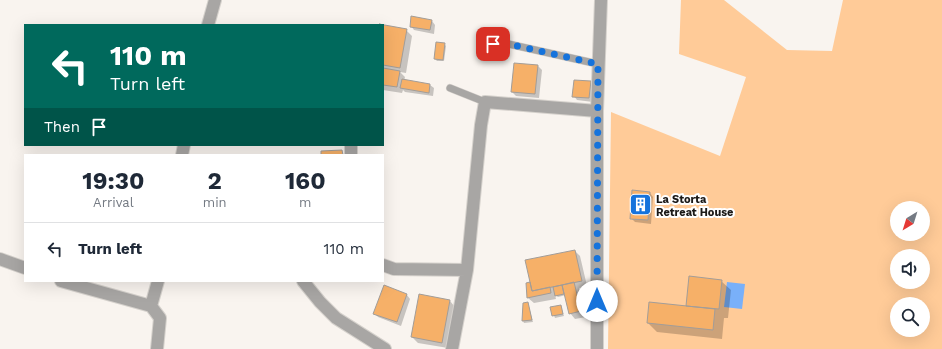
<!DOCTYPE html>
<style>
:root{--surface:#fff;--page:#f6f6f7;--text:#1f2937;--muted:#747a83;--line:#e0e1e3}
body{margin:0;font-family:"Work Sans",sans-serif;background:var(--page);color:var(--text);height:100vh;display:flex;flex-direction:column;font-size:15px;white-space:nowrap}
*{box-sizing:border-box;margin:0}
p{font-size:13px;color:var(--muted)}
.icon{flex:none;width:22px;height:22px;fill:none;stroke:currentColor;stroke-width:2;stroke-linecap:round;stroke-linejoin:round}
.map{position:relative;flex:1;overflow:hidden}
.panel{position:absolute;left:24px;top:154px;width:360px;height:128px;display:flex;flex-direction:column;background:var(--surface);border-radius:0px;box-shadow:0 4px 16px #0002}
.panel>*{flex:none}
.top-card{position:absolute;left:24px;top:24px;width:360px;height:122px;border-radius:0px;box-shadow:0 4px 16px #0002;background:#00695c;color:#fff;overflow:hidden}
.needle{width:26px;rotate:218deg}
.tools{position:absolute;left:890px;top:201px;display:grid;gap:8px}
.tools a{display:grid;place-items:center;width:40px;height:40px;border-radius:50%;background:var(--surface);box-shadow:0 4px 16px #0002;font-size:20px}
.pin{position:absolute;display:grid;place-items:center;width:34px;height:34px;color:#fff;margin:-17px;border-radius:8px;box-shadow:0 2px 6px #0006}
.me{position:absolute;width:44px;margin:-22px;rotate:0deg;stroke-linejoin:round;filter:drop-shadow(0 0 3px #0008)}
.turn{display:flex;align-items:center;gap:14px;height:84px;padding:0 20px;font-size:18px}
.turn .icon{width:52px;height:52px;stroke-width:2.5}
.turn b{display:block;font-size:28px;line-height:34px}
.then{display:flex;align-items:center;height:38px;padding:0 20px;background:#0003;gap:8px;font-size:15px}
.eta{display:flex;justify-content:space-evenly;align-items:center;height:68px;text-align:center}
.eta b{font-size:24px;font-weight:700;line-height:28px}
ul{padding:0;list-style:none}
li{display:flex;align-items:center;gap:12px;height:52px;padding:0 20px;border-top:1px solid var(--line)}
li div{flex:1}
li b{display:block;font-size:15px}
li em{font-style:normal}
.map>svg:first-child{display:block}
.green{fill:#ffcb98;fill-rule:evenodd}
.water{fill:#79b0f9}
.shadow{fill:#0003}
.building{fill:#f6b068;stroke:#a29d99}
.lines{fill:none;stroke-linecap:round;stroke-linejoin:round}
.service-casing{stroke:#d5d1cc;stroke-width:8}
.minor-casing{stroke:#d5d1cc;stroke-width:14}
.tertiary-casing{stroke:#d5d1cc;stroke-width:14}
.service{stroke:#a8a6a4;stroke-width:7}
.minor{stroke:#a8a6a4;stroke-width:12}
.tertiary{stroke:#a8a6a4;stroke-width:12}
.route{stroke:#1573dc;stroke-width:7;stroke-dasharray:0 12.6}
.labels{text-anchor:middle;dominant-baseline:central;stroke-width:4;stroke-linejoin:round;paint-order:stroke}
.poi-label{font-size:11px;font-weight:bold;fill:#1b1917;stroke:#fff;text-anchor:start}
</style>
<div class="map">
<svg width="942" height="349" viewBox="0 0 942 349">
<rect width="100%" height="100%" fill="#f9f4ef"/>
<path class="green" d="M681,0H724L787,50L832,51L843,0H942V349H608L611,112L720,156L746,77L679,54ZM897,208H923V234H897ZM897,256H923V282H897ZM897,304H923V330H897Z"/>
<path class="water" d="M727,282L745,284L742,309L724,307Z"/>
<path class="shadow" d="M432,21L435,25L434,34L414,30L411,26Z
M383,26L406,30L412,36L406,73L400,72L405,77L404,81L430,85L434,88L433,96L405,92L403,90L402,93L383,90Z
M444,44L446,46L444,61H437L435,59Z
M538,66L542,70L539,98L516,96L512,92Z
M590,82L594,86L593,102L577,100L574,96Z
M650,193L653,197L651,224L635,222L631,218Z
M575,251L580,256L587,286L579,288L586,317L575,319L570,313L566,295L558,297L555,295L556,299L534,303L528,298L531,283Z
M721,281L731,290L728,318H724L722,339L657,332L648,323L686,307Z
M384,287L407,295L410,299L401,326L378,317L374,313Z
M450,301L455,307L448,348L418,343L412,337Z
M528,303L533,322L524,323L523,321Z
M561,306L564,316L555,318L551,308Z"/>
<path class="building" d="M411,16L432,20L430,30L410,27Z
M379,24L407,29L400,68L383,65V25Z
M436,42L445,43L443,60L434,59Z
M514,63L538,65L535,94L511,92Z
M383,68L400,71L397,87L383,85Z
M402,79L430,84L429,93L400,88Z
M574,80L591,81L589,98L572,97Z
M342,150L343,155H321V151Z
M632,190L650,192L648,220L630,219Z
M575,250L582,281L532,291L525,260Z
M689,276L722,280L719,309L686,306Z
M530,282L532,291L550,287L551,293L527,298L526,283Z
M574,282L581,311L569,314L562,285Z
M384,285L407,294L397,322L373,314Z
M562,285L564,294L555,296L553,287Z
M419,294L450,300L442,343L411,337Z
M528,302L532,320L522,321L523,303Z
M649,302L715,309L713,330L647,323Z
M561,305L563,314L552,316L550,307Z"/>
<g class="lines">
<defs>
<path id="service" d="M491,48L498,42L504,43L598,64
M450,88L485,102"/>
<path id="minor" d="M208,25L215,0
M182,155L184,145
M351,155V145
M0,259L25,268
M383,265L394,269L467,270
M61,281L151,306L160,318L157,349
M303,281L320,302L336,318L385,349
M151,306L158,281
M452,349L467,270L481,125L485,102L597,111"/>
<path id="tertiary" d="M597,349V111L601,0"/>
</defs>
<use href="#service" class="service-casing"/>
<use href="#minor" class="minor-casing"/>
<use href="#tertiary" class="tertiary-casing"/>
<use href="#service" class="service"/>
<use href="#minor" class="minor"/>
<use href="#tertiary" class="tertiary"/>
</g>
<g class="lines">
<path class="route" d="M493,44L498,42L504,43L598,64L597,301"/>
</g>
<defs>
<symbol id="building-square" viewBox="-11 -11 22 22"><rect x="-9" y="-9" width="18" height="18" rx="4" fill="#1573dc" stroke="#fff"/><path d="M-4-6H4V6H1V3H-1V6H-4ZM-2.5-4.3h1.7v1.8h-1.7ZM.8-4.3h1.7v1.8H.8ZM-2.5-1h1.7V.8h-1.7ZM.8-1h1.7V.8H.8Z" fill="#fff"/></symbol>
</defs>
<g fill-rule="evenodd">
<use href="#building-square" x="628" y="192" width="25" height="25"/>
</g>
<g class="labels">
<g class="poi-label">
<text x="656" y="199">La Storta<tspan x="656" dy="13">Retreat House</tspan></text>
</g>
</g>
</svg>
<div class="tools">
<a><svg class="needle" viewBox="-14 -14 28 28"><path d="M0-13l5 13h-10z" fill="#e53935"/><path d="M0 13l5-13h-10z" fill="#747a83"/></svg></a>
<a><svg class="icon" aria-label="sound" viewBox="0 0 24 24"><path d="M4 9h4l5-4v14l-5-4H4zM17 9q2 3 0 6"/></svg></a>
<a><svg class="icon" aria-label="search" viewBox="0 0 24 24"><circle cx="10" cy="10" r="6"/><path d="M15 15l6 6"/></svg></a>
</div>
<div class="pin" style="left:493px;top:44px;background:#d93025"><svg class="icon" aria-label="arrive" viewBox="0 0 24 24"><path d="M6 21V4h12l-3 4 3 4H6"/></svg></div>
<svg class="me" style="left:597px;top:301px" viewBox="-20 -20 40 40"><circle r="19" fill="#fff"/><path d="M0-13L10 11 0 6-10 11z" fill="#1573dc"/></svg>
<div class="top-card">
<div class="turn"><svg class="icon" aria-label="left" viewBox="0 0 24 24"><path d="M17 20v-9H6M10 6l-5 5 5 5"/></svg><div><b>110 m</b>Turn left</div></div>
<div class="then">Then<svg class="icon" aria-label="arrive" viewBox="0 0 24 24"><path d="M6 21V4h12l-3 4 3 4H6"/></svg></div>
</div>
<section class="panel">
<div class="eta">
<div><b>19:30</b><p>Arrival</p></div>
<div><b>2</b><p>min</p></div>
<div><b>160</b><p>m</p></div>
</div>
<ul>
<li><svg class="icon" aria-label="left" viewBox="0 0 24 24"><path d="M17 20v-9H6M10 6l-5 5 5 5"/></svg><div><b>Turn left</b></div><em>110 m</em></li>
</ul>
</section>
</div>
